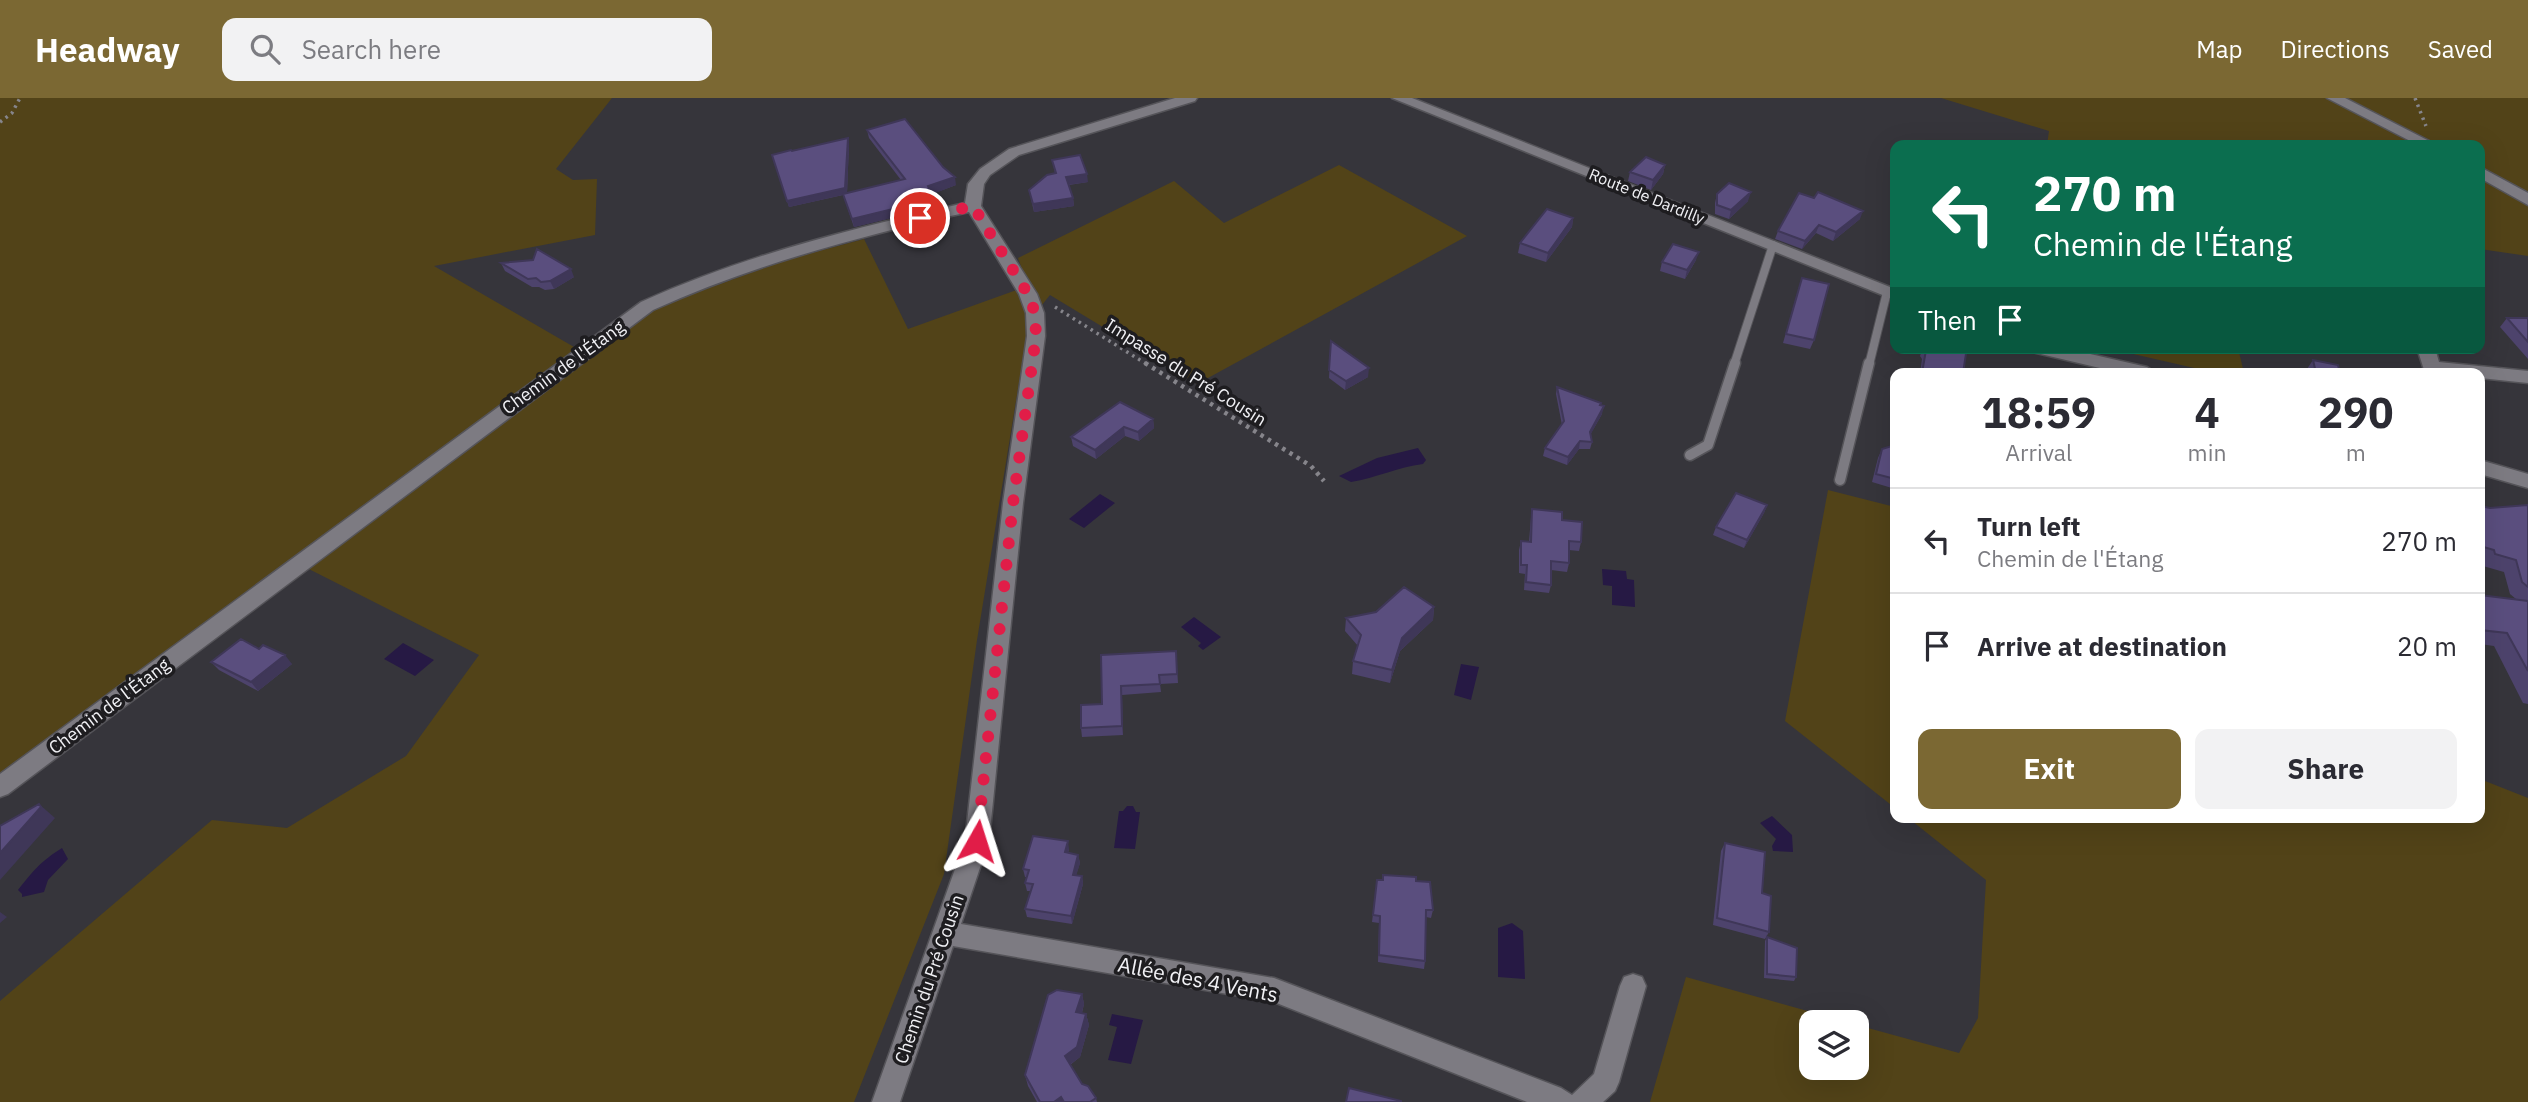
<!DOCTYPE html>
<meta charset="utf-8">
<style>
:root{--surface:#fff;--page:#f2f2f3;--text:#2b2b33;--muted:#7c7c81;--line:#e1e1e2;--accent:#7b6833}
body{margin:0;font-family:"IBM Plex Sans",sans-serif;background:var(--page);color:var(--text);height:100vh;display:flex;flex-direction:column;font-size:26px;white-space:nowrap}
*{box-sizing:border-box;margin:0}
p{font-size:23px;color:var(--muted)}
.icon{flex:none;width:38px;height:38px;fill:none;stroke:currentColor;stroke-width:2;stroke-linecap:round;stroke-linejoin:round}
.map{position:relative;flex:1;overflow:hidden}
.drawer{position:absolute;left:1890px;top:270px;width:595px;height:455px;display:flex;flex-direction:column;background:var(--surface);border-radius:14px;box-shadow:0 7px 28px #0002}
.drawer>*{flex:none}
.hud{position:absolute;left:1890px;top:42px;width:595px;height:214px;border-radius:14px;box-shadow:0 7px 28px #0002;background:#0b6e4f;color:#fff;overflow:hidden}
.fabs{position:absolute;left:1799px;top:912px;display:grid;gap:14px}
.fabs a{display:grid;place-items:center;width:70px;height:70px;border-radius:14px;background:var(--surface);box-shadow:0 7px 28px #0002;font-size:35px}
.pin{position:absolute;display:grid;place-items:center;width:60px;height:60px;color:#fff;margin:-30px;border:4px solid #fff;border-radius:50%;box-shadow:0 2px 7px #0007}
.me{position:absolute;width:77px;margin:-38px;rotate:6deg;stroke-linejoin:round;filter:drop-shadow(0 0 5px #0008)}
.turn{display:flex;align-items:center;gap:24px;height:147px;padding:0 28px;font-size:32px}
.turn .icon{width:91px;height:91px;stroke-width:2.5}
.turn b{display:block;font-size:49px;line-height:60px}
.then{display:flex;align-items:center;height:66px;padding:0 28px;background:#0003;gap:14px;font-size:26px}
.eta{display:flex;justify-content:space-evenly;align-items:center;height:119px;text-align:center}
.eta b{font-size:42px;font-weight:700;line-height:49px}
.button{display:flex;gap:14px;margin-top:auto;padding:14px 28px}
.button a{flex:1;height:80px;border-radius:14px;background:var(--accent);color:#fff;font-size:28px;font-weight:700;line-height:80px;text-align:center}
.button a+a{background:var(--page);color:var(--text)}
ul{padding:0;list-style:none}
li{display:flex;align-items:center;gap:21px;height:105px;padding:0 28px;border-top:2px solid var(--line)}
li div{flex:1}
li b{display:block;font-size:26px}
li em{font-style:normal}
header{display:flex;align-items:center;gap:42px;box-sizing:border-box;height:98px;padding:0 35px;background:var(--accent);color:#fff}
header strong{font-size:33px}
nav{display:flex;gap:38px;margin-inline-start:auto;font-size:24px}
.search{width:490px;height:63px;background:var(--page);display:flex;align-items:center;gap:18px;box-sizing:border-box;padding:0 24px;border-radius:14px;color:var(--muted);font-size:26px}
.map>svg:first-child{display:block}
.green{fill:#524318}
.water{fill:#261944}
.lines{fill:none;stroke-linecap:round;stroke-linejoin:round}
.service-far1-casing{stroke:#555459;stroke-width:10}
.service-casing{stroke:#555459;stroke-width:13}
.minor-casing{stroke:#555459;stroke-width:3}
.tertiary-casing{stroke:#555459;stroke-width:3}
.path-far1{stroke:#86858b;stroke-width:3.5;stroke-dasharray:2.5 4.5;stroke-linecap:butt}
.path{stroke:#86858b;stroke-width:4.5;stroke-dasharray:3.5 5;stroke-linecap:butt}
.service-far1{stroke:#7d7b82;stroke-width:8}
.service{stroke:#7d7b82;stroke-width:10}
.minor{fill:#7d7b82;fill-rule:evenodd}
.tertiary{fill:#7d7b82;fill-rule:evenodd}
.wall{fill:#4d436c}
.shaded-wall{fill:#3f3758}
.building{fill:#5a4e7e;stroke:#3f3758;stroke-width:2}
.route{stroke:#e11d48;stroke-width:12;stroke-dasharray:0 21.6}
.labels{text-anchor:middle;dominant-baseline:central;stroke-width:7;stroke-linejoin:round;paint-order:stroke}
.far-street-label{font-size:16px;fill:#f1f1f5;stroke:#1e1d20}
.street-label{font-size:18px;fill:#f1f1f5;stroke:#1e1d20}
.near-street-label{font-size:21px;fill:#f1f1f5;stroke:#1e1d20}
</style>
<header>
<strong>Headway</strong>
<div class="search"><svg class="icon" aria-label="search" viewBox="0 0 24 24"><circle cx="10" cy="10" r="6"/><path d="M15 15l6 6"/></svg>Search here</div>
<nav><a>Map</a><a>Directions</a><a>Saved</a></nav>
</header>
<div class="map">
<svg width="2528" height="1004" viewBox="0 0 2528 1004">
<rect width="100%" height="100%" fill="#36353b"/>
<path class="green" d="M0,0H612L556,71L573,82L597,81L595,137L434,168L593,260L657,209L789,161L864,141L908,231L1028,188L1018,160L1174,83L1224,125L1339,67L1467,138L1197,286L1050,197L1029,223L977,542L944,776L854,1004H0V903L212,722L287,730L406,658L479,557L291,462L0,678Z
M1941,0H2528V158L2480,151V47H2047L2049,33Z
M2107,250H2238L2244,275H2216Z
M1828,392L1895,409V710L1785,623Z
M2480,681L2528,700V1004H1650L1686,879L1847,924H1811V970H1857V927L1959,955L1978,920L1986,782L1907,719H2480Z"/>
<path class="water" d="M1418,350L1426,362L1423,366C1398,369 1376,380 1351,384L1339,378L1377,360Z
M1100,396L1115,405L1084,430L1069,421Z
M1602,471L1626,473L1627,481L1634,482L1635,509L1612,507V488L1603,487Z
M1194,519L1221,539L1203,552L1198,548L1201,545L1181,529Z
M403,545L434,562L415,578L384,561Z
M1461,566L1479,569L1471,602L1454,597Z
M1127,708H1133L1136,714H1140L1135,751L1114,750L1119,713H1123Z
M1772,718L1792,737L1793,754L1773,753L1772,748L1776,741L1760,725Z
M62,750L68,761L48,782L44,794L22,799V796L18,792C33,773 41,763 62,750Z
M1512,825L1523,833L1525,881L1498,879V830Z
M1112,916L1143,922L1131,966L1108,962L1117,929L1109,927Z"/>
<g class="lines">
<defs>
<path id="service-far1" d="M1734,267L1773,147
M1869,267L1887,194"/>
<path id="service" d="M1690,357L1708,347L1735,265
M1840,382L1869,265"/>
<path id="minor" d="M1175,0H1197L1195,3L1019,57L990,77L984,86L981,108L1037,196L1044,215L1045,238L1023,405L989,743L961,826L1274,880L1561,990L1572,997L1594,976L1620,888L1624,879L1633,876L1642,879L1646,888L1619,984L1615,993L1603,1004H1527L1274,904L953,848L900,1004H872L965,743L1003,405L1027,238L1026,215L1019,196L969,114C860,138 755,166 653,212L8,696L0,699V676L641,204C745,157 854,130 965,105L968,86L980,71L1009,51Z
M1392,0H1412L1895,191V202Z
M2029,250H2064L2147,269L2156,275H2121L2032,254Z
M2417,250H2435L2439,264L2528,273V285L2480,280V275H2425Z
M2480,362L2528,376V390L2480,376Z"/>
<path id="tertiary" d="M2327,0H2345L2437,47H2418Z
M2480,69L2528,95V107L2480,80Z"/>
</defs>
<use href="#service-far1" class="service-far1-casing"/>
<use href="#service" class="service-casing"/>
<use href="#minor" class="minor-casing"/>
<use href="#tertiary" class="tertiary-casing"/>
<path class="path-far1" d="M2415,0L2426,28
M0,24L12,15L20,0
M1055,209L1148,267"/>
<path class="path" d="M1145,265L1311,368L1324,383"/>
<use href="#service-far1" class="service-far1"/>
<use href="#service" class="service"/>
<use href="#minor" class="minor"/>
<use href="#tertiary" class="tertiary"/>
</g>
<path class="wall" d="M867,32L956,87L932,96L936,109L854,129L843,97L789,109L772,57L849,46L847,95L901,82L869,40Z
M1052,62L1088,84L1069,87L1073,100L1074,108L1034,114L1029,92L1055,75Z
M1665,67L1663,76L1651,92L1628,83L1630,74Z
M1717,96L1748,103L1729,121L1715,116V105Z
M1573,120L1572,129L1546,164L1518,155L1520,145Z
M1860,121L1833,143L1816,135L1802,151L1775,141L1778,133Z
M1696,162L1685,181L1660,173L1662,164Z
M501,165L574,179L554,191L545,192L539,189H532L505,173Z
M1799,189L1814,242L1810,251L1783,245Z
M2507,220H2528V261L2500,229Z
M1331,243L1368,279L1345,292L1329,280Z
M1923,250H1959L1963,275H1920L1922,261L1920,258Z
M2313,262L2340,275H2308L2307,271Z
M1557,289L1601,307L1602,316L1590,337L1592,344L1590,351H1579L1567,367L1543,358L1545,350L1562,327L1556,296Z
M1153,321L1154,330L1139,343L1125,338L1096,361L1073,348L1071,339Z
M1895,347V391L1872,384L1878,360L1882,351Z
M1767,407L1764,415L1744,450L1713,437L1716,429Z
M2528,407V606L2523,605L2494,548L2480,546V497L2516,501L2510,496L2504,474L2483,468L2482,464L2480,463V408L2490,410Z
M1532,411L1562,422L1581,444L1579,453L1569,452V465L1567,474L1551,472V487L1549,495L1524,492L1525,476L1519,475V452L1521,443L1529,444L1531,419Z
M1434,509L1433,522L1400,553L1390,585L1352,576L1353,563L1358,548L1345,533L1346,520L1376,514Z
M259,551L292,566L258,593L219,572L211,564Z
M1176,553L1178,585L1160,586L1161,594L1122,597L1123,637L1082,639L1081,630L1102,606L1101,557Z
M1725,745L1762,795L1769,834L1765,841L1713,827L1721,753Z
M1069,751L1068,755L1078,757L1080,765L1076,777L1082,778L1083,786L1072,826L1027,819L1025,811L1031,793H1027L1025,785L1027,779H1025L1023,771Z
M1383,777L1416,783L1433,812L1431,820L1426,819L1425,863L1424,871L1378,864L1379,825L1372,824L1377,782H1383Z
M1767,839L1796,879L1794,883L1764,880L1765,843Z
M1082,896L1084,906L1082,915L1086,916L1089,927L1080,959L1070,967L1082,986L1096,1000L1097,1004H1037L1028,988L1025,977Z"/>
<path class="shaded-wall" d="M848,40L849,46L847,96L789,109L787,103Z
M1665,67L1663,76L1651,92L1653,82Z
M1087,76L1088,84L1067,87L1066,79Z
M955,79L956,87L930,97L928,88Z
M1751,94L1748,103L1729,121L1731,112Z
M1073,100L1074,108L1034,114L1033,106Z
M934,101L936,109L854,129L852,121Z
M1863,113L1860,121L1833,143L1836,134Z
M1573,120L1572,129L1546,164L1548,155Z
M1819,127L1816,135L1802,151L1805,143Z
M1699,154L1696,162L1685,181L1687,172Z
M571,171L574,179L554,191L550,183Z
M1369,270L1368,279L1345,292L1346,283Z
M1604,308L1602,316L1588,341L1590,334Z
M1153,321L1154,330L1139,343L1138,334Z
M1124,329L1125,338L1096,361L1095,352Z
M1580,343L1579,351L1567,367L1568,359Z
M1767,407L1764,415L1744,450L1747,442Z
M1434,509L1433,522L1400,553L1390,585L1392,572L1402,540Z
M285,557L292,566L258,593L251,584Z
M1121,588L1122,597L1123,637L1122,628Z
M39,706L55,720L0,782V755Z
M1068,743L1069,751L1066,762L1065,754Z
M1078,757L1080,765L1074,785L1073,777Z
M1082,778L1083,786L1072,826L1071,818Z
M0,814L7,819L0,825Z
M1082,896L1084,906L1079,925L1076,914Z
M1086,916L1089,927L1080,959L1068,968L1065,958Z
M1061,999L1063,1004H1054Z"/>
<path class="building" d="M905,21L943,69L955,79L928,88L934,101L852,121L843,96L905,81L867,32Z
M848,40L845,90L787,103L772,57L791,52L792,53Z
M1080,57L1087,76L1066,79L1073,100L1033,106L1029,92L1047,77L1056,75L1052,62Z
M1646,59L1665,67L1653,82L1630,74Z
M1729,85L1751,94L1731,112L1717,107V96Z
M1818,94L1863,113L1836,134L1819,127L1805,143L1778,133L1799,95L1814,100Z
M1547,111L1573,120L1548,155L1520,145Z
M1673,146L1699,154L1687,172L1662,164Z
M537,151L571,171L550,183L541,184L536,180L528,181L501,165L533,162Z
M1802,180L1829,186L1814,242L1786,236Z
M2507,220H2528V244Z
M1331,243L1369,270L1346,283L1329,272Z
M1924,250H1959L1966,256L1963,275H1922L1926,252Z
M2313,262L2338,267L2340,275H2316Z
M1557,289L1601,305L1600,307L1604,308L1590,334L1592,344L1580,343L1568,359L1545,350L1564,323Z
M1120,304L1153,321L1138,334L1124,329L1095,352L1071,339Z
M1895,347V381L1876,376L1882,351Z
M1736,395L1767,407L1747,442L1716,429Z
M2528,407V489L2522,484L2516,462L2495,456L2494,452L2480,448V408L2490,410Z
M1532,411L1562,414V422L1582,424L1581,444L1569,443V465L1551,463V487L1526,484L1527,467H1521V443L1531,444Z
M1404,489L1434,509L1402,540L1392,572L1353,563L1361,537L1346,520L1376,514Z
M2480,497L2528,503V573L2507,535L2480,532Z
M241,541L259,551L263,547L285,557L251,584L211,564Z
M1176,553L1177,576L1159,577L1160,586L1121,588L1122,628L1081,630V607L1102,606L1101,557Z
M39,706L41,709L0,755V728Z
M1033,738L1068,743L1065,754L1078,757L1073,777L1082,778L1071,818L1025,811L1033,786L1025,785L1029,772L1023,771Z
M1725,745L1765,754L1762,795L1771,798L1769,834L1717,820Z
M1383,777L1416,779V783L1430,784L1433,812H1426L1425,863L1379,857L1380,818L1373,817L1377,782H1383Z
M1767,839L1797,850L1796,879L1767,876Z
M1057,892L1082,896L1076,914L1086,916L1077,949L1065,958L1082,986L1088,988L1096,1000L1090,1004H1064L1061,999L1054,1004H1040L1025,977L1048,897Z
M1349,990L1401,1003V1004H1346Z"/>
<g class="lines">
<path class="route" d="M920,120L973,108L1028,196L1035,215L1036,238L1013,405L977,743"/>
</g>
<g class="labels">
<g class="far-street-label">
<text transform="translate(1647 98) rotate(22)">Route de Dardilly</text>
</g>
<g class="street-label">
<text transform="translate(563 269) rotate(-36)">Chemin de l'Étang</text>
<text transform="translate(1186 274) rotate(32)">Impasse du Pré Cousin</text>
<text transform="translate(109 608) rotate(-37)">Chemin de l'Étang</text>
<text transform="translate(929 881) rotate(-71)">Chemin du Pré Cousin</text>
</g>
<g class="near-street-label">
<text transform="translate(1198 881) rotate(11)">Allée des 4 Vents</text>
</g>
</g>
</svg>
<div class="fabs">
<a><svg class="icon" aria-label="layers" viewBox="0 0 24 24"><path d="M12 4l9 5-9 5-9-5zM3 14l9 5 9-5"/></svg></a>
</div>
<div class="pin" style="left:920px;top:120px;background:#d93025"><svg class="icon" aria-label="arrive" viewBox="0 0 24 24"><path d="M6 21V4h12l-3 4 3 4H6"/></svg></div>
<svg class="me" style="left:977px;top:743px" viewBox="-20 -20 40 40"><path d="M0-17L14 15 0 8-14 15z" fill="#e11d48" stroke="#fff" stroke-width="4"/></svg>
<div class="hud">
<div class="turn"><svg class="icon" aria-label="left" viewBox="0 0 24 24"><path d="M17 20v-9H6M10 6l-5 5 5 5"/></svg><div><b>270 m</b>Chemin de l'Étang</div></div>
<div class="then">Then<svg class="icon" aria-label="arrive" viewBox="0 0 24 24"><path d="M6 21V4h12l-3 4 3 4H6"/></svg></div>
</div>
<section class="drawer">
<div class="eta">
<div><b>18:59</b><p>Arrival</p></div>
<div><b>4</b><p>min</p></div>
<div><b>290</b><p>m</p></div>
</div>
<ul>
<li><svg class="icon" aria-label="left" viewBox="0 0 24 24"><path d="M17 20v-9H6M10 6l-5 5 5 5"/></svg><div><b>Turn left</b><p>Chemin de l'Étang</p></div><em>270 m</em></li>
<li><svg class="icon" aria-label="arrive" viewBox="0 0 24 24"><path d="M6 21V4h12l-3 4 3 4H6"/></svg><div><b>Arrive at destination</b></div><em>20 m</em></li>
</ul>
<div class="button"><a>Exit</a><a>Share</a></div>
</section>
</div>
